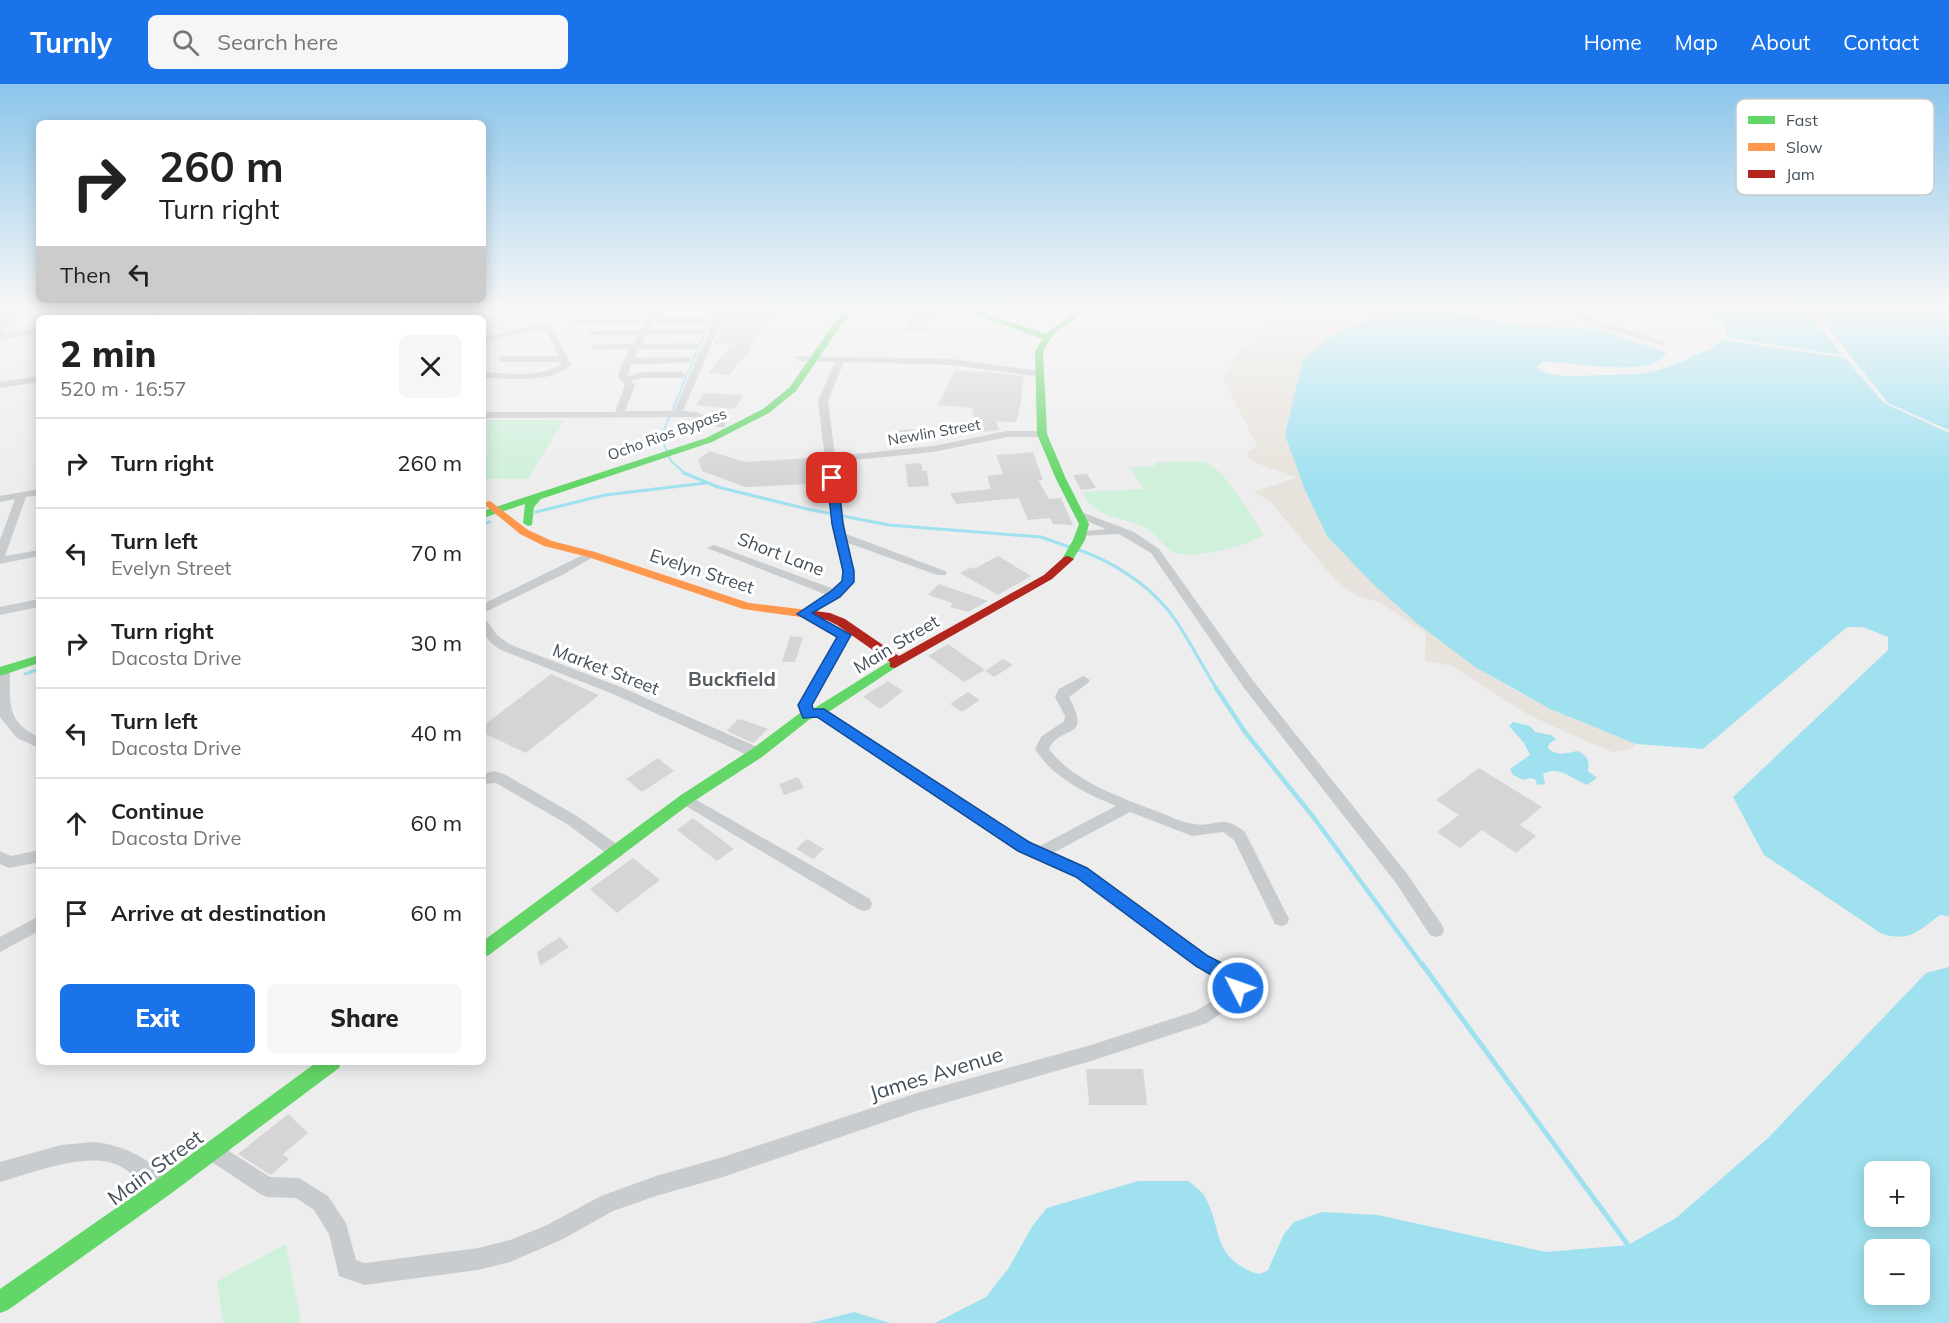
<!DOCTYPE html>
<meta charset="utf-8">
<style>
:root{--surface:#fff;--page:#f6f6f6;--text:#222;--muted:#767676;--line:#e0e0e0;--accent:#1a73e8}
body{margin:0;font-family:Mulish,sans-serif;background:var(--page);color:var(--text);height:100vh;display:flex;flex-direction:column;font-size:22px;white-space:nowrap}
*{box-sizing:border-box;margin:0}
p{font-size:20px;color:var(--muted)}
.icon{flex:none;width:33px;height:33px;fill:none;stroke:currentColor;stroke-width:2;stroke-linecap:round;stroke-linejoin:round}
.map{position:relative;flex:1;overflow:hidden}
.side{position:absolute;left:36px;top:231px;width:450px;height:750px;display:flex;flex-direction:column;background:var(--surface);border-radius:9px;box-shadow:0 3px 15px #0003}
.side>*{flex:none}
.hud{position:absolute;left:36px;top:36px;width:450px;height:183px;border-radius:9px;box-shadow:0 3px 15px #0003;background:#fff;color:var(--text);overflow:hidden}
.fabs{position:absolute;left:1864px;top:1077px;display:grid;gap:12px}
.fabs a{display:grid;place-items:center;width:66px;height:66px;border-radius:9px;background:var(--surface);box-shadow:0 3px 15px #0003;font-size:30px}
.pin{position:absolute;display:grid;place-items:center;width:51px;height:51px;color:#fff;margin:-26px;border-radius:12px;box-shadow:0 3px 9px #0006}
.me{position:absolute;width:66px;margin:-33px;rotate:311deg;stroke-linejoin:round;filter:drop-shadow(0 0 4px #0008)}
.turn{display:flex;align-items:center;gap:21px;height:126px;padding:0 24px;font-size:27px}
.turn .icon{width:78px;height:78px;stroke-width:2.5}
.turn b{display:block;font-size:42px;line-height:51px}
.then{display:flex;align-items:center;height:57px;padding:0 24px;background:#0003;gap:12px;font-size:22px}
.round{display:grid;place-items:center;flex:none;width:63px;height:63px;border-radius:9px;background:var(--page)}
.summary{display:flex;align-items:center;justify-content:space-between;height:102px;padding:0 24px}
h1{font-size:36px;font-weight:800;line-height:45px}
.primary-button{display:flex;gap:12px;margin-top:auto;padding:12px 24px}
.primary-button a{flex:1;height:69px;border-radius:9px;background:var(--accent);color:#fff;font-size:24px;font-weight:800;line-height:69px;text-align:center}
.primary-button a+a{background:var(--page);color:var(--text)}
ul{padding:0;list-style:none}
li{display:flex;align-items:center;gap:18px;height:90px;padding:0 24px;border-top:2px solid var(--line)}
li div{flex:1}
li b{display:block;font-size:22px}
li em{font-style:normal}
header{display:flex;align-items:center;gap:36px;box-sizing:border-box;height:84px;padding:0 30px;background:var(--accent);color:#fff}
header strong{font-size:28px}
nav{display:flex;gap:33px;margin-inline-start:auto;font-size:21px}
.search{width:420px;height:54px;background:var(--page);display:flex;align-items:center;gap:15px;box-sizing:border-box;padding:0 21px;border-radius:9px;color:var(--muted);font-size:22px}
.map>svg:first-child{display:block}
.green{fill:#cff0db}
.sand{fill:#e7e2db}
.water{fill:#a0e1f0;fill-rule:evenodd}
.pier{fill:#eeeded}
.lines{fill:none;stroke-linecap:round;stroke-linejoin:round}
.stream-far3{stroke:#a0e1f0;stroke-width:2}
.stream-far2{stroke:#a0e1f0;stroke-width:3}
.stream-far1{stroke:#a0e1f0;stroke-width:4.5}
.stream{stroke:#a0e1f0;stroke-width:5}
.building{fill:#d5d5d7}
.street{fill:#c9ccce;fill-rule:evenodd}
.fast{fill:#63d668;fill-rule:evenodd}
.slow{fill:#ff974d;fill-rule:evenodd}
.jam{fill:#b3261e;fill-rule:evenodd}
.route{fill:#1a73e8;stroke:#114b97;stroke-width:1.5}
.labels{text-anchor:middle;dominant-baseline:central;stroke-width:6;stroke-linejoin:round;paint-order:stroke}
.far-street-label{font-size:15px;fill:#43505b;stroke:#fff}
.street-label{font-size:18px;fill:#43505b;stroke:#fff}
.neighbourhood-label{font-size:20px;font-weight:bold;fill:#585d62;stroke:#fff}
.near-street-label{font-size:21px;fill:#43505b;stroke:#fff}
.key{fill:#fff;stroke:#c7cace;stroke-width:1.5}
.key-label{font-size:16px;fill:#43505b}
</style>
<header>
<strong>Turnly</strong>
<div class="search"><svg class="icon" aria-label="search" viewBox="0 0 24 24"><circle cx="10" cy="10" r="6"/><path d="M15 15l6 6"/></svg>Search here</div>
<nav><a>Home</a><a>Map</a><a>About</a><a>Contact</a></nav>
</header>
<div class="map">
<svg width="1949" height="1239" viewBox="0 0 1949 1239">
<rect width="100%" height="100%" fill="#eeeded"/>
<path class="green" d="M483,336H564L528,395H483Z
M1156,378C1171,378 1188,375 1203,378C1223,381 1252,434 1264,451C1247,462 1192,476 1173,468C1163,463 1158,452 1149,446C1126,431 1095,438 1083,408L1144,405L1129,383L1155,382Z
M286,1160L301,1239H223L217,1197Z"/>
<path class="sand" d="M1312,224L1420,225L1398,228L1327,452C1393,520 1464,585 1551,625C1579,638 1608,648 1636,660L1628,666L1613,668L1587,658L1527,630L1452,582L1425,577L1426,549L1379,518L1357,512L1336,497L1270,417L1254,408L1296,394C1280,384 1261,385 1247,372L1249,367L1258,363L1222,294C1248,252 1264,239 1312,224Z"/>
<path class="water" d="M1696,224H1949V832L1940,831C1918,847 1911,858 1882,850L1764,771L1733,713L1888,566V553L1863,543H1847L1703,665L1636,660L1550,625L1475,583L1418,540L1373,500L1327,452L1305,406L1285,351L1303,275L1327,255L1352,241L1398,228L1420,225L1486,234L1514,242L1587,244L1609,249L1666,268C1656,297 1565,276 1542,278L1537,283L1563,292L1635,290L1659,286L1710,265L1723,256L1727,247L1709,230Z
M1513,638L1530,642L1535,648L1551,651L1556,655L1549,660L1548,664C1558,673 1565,669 1578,667C1587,672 1590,676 1588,687L1597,694L1587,701C1571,695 1560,681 1543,690L1545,700L1537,701L1535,695L1529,694L1523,696L1513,691L1510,685L1530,671L1524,659L1509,642Z
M1949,883V1239H935L986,1213L1008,1185L1033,1141L1047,1124L1138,1097H1189C1194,1102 1202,1107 1205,1113C1221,1141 1213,1169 1246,1185C1254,1189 1260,1192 1268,1186L1284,1150L1294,1138L1322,1128L1378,1131L1546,1168L1628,1161L1676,1134L1768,1054L1926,889ZM1875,1088H1920V1132H1875ZM1875,1166H1920V1210H1875Z
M854,1228L890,1239H810Z"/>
<path class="pier" d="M1693,224L1718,236L1725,243L1726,253L1842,271L1806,225L1814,226L1888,319L1949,346V349L1884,319L1845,274L1723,256L1711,264H1707L1719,256H1723L1725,254L1722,253L1724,248L1717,238Z
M1686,273L1691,274L1659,286L1635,290L1563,292L1546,289L1537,283L1542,278L1550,280L1543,281L1541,283L1563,289L1635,287L1658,283Z"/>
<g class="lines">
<path class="stream-far3" d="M687,391L671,377L661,353L715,224"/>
<path class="stream-far2" d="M684,389L718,403L807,425L889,441L1041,453L1069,463
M536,428L605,411L706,399
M483,440L490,438
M1076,465C1110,476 1145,498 1168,526C1185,547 1201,581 1217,605
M25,590L39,585"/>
<path class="stream-far1" d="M1216,604L1245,648L1314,734L1423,882"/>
<path class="stream" d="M1422,880L1628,1161"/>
</g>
<path class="building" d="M735,224H781L748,263H752L729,291L708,289L731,261L714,260L725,235Z
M919,224L940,230L919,240L932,244L915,249L905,248Z
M955,287L991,288L1024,293L1021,310H1023L1016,338L996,337L999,346L977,349L972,324L938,321Z
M704,309L740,311L743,312L736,323L730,325L696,321Z
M915,345L918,360L901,361L898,346Z
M710,367L745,378L810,374L811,400L745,403L702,387L698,375Z
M1033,368L1043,396H1038L1049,415L1061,414L1073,441L1053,440L1050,434L1028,436L1019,414L956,420L950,409L991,405L987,392L1003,390L996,371Z
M921,379L923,387H927L929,402L908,403L905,380Z
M1087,390L1096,404L1081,406L1073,391Z
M998,472L1031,492L998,511L960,489L971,483L974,485Z
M939,500L988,517L968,528L950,523L953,519L928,511Z
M790,552L803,553L795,578H782Z
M948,560L985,586L964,598L928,572Z
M1003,575L1013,581L994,593L985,587Z
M551,590L599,611L526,669L483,649V642Z
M888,597L903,607L880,625L863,613Z
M968,608L980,616L962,628L950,620Z
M738,635L746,637L768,645L753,659L727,647Z
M658,674L674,687L642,708L626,695Z
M1479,684L1542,723L1520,741L1536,752L1516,769L1482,746L1460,764L1437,748L1459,731L1436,716Z
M798,693L804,704L784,711L779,700Z
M693,734L734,765L717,777L677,746Z
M807,755L824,765L813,775L796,765Z
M633,774L660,796L617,829L590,805Z
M560,853L569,863L540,882L537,868Z
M1086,985H1143L1147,1021H1089Z
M288,1030L308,1049L283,1070L289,1075L271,1091L238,1070Z"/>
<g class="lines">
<path class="street" d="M10,224H18L3,249H0V240Z
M175,224H197L143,234H123Z
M282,224H291L282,234H274Z
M484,224H506L452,234H432Z
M653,224H661L655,234H705L709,236L705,238L653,239L649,246H700L704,248L700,250L647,251L642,260L695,259L699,262L695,265H639L634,274L688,273L692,276L688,279L631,280L627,293L641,288H682L686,291L682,294H642L631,297L635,301L625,327H674L719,224H727L683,327L696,328L725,339V343H719L692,333L483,334V328H615L625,301L618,293L623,277L631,265L594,266L590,263L594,260H633L638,251H591L587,249L591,247L641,246L645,239L575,240L571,238L575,236L647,234Z
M1571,224H1580L1595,236L1666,258L1662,261L1589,240Z
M535,242L552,243L571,280C551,301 510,294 483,294V288C507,289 542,295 562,279L561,278H502L498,275L502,272H559L546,247L535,246L483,259V253Z
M39,245V249L0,256V250Z
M796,272L953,275L1040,287L1044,290L1040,293L953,281L844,278L828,317L835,372L933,362L1007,347H1042L1047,350L1042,353H1007L933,368L836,378L846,450L945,487L947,489L945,491H937L848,459L854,498L840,513L803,534L799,533L797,530L799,527L827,511L707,464L713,461L717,462L834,505L842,497V487L833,440L818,317L835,278L799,277L795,274Z
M39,292V298L0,304V298Z
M39,405V411L26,413L5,472L39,466V472L0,480V456L15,415L0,418V412Z
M1081,428L1134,448L1159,465L1254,598L1408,791L1442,841L1444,846L1442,851L1436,853L1430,851L1396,799L1244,604L1151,469L1119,450L1078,452V448L1106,445L1077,433L1076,431Z
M591,467L595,468V472L564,490L483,529V520Z
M39,515V523L0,531V523Z
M483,536L487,537L497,551L509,560L623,604L762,665L764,669L762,673H752L613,610L501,566C487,557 483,552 483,536Z
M3,583L10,587C10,619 6,638 39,653V664L17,654L0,633V584Z
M1083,592L1090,596L1088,599L1069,613C1093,658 1060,640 1049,665C1074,698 1122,714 1159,728C1170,732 1182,739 1194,740C1217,744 1220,728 1245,748L1289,835L1287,840L1281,842L1275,840L1234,756L1223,748L1192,752L1130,728L1053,769L1087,784L1208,872L1241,890L1247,904L1239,917L1207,939L1091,977L917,1027L723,1093L656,1112L613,1127L561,1156L510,1178L478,1186L365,1201L339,1192L329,1150L314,1126L296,1114L267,1113L260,1110L206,1074L203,1067L206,1060L213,1057L270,1093L299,1094L328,1112L346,1139L356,1176L365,1179L478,1164L510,1156L547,1141L601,1112L656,1092L723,1073L917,1009L1091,961L1196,927L1227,907L1228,900L1196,882L1075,792L1018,767L812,628L819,623L824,625L1038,763L1116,722C1085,709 1053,694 1035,665L1041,653L1064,637L1065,632L1055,613L1059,605Z
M494,687L506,691L577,732L622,764L624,768L622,772L616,774L610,772L567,740L496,699L483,700V690Z
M686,710L870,815L872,820L870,825L864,827L858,825L681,719L679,715L681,711Z
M39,766V778L9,784L0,780V767L11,772Z
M39,832V847L0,868V853Z
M94,1058C121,1060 161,1078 172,1104L169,1111L162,1114C145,1107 135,1089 118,1081C86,1067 32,1089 0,1098V1078L61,1061Z"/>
<path class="fast" d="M847,224H856L840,243L796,307L769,329L712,358L541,415L534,423L532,441L528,442L523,439L525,420L483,434V427L706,354L763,325L790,303L834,239Z
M956,224H969L1046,250L1079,224H1089L1054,250L1043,267L1047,350L1066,395L1089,440L1085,456L1072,477H1064L1062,475L1073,456L1079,440L1056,395L1037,350L1035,267L1043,255Z
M844,547L850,551L812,621L813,625L890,577L895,576L901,580L824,631L810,635L762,673L691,719L489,871L483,873V857L681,711L752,665L800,629L798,621L838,551Z
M39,571V579L0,592V583Z
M317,978H341L339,984L169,1111L8,1226L0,1229V1205L155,1097Z"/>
<path class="slow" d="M490,417L528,446L552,457L595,468L749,519L808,526L814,530L808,534L743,525L588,473L544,462L520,450L486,422V418Z"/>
<path class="jam" d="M1068,472L1074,475L1052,495L895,584L890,583V578L837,541L827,536L804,533L802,530L808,526L830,529L845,535L899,572L1044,491L1064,473Z"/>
</g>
<linearGradient id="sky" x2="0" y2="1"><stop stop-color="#8bc6eb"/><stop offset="0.56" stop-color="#f7f7f7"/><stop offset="1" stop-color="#f7f7f7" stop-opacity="0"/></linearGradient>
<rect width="1949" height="398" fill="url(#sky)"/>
<path class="route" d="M832,391L838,394L843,440L854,487V498L840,513L812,529L851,551L812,621L813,625H824L1029,758L1087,784L1208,872L1241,889L1246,904L1244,909L1238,911L1231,909L1227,900L1196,882L1076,793L1018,767L817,633L803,634L798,621L837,553L797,530L831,507L842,497L843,487L832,440L827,394Z"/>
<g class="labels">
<g class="far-street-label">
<text transform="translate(934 348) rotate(-10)">Newlin Street</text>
<text transform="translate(667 350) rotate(-20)">Ocho Rios Bypass</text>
</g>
<g class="street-label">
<text transform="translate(781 470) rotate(21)">Short Lane</text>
<text transform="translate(702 487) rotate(18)">Evelyn Street</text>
<text transform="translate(896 560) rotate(-31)">Main Street</text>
<text transform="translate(606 585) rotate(21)">Market Street</text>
</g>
<g class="neighbourhood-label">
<text x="732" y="594">Buckfield</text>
</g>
<g class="near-street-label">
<text transform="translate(936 989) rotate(-17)">James Avenue</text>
<text transform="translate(155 1083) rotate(-36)">Main Street</text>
</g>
</g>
<rect x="1736" y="15" width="198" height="96" rx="9" class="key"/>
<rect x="1748" y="32" width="27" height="8" fill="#63d668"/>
<rect x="1748" y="59" width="27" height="8" fill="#ff974d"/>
<rect x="1748" y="86" width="27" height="8" fill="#b3261e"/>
<g class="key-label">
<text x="1786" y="42">Fast</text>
<text x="1786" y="69">Slow</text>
<text x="1786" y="96">Jam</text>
</g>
</svg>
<div class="fabs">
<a>+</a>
<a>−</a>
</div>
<div class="pin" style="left:832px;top:394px;background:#d93025"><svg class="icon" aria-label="arrive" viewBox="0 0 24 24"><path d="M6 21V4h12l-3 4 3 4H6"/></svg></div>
<svg class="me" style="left:1238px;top:904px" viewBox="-20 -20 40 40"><circle r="17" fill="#1a73e8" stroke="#fff" stroke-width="3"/><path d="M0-11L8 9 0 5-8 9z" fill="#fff"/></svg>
<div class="hud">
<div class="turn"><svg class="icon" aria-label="right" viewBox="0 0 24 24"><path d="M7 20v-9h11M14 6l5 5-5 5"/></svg><div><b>260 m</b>Turn right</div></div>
<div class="then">Then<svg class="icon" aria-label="left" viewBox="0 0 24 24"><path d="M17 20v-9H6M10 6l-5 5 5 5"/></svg></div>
</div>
<section class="side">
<div class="summary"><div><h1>2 min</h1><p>520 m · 16:57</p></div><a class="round"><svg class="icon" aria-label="close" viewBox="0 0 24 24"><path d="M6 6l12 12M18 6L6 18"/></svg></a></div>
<ul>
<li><svg class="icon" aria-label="right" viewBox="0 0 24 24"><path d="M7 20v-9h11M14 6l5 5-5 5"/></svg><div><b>Turn right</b></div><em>260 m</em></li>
<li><svg class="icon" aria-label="left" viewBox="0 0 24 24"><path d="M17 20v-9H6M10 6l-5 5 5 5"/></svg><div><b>Turn left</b><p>Evelyn Street</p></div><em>70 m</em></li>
<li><svg class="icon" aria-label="right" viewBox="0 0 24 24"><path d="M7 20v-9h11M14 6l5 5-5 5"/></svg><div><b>Turn right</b><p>Dacosta Drive</p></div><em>30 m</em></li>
<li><svg class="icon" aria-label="left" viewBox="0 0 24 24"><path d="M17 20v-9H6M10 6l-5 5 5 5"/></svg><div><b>Turn left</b><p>Dacosta Drive</p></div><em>40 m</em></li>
<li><svg class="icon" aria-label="ahead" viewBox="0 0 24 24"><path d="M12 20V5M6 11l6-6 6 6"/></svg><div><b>Continue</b><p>Dacosta Drive</p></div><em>60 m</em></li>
<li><svg class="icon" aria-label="arrive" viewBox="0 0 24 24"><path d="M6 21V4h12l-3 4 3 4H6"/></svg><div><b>Arrive at destination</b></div><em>60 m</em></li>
</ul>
<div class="primary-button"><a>Exit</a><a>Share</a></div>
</section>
</div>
